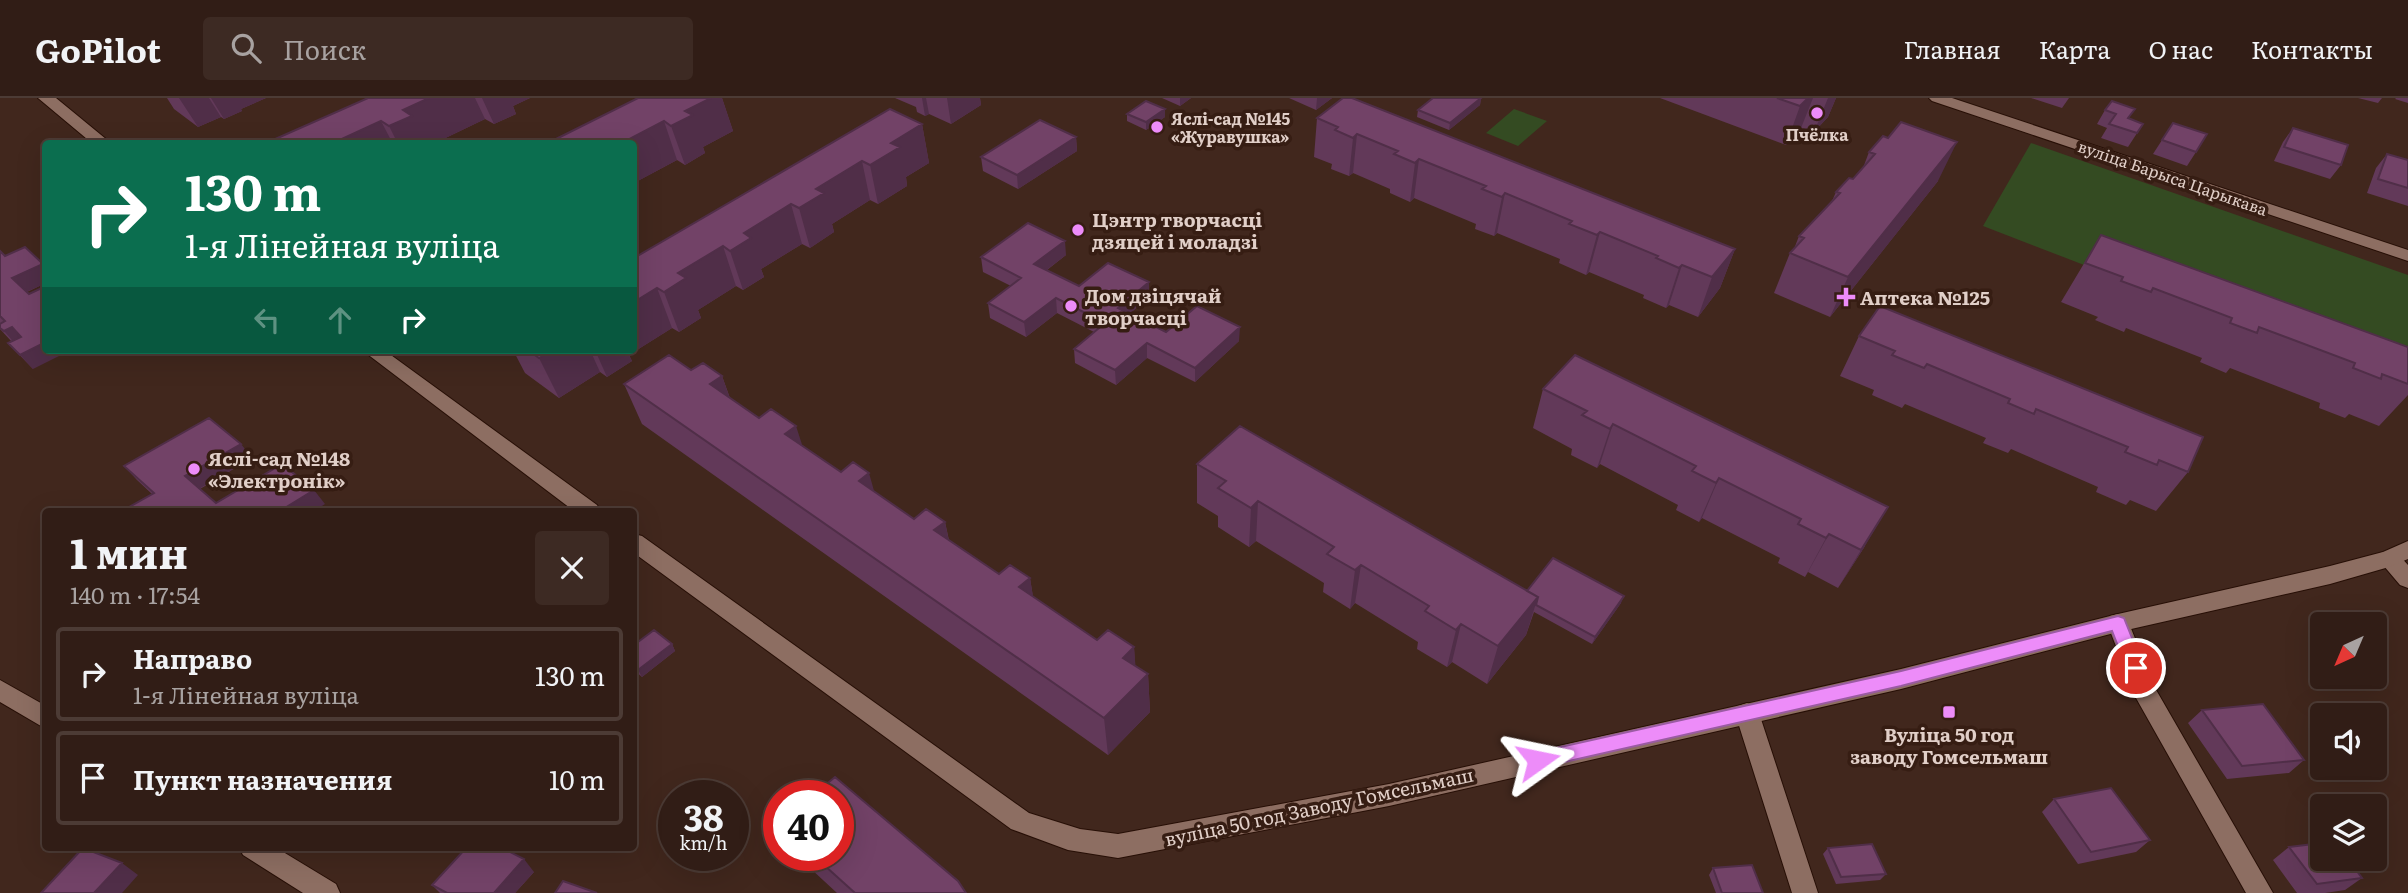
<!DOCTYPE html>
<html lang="ru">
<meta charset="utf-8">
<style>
:root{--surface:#311d16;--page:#3d2a23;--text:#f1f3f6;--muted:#a8a2a1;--line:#4c3b35}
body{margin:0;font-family:Literata,serif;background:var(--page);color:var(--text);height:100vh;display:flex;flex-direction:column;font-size:26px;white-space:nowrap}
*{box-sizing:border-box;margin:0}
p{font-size:23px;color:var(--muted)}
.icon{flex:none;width:38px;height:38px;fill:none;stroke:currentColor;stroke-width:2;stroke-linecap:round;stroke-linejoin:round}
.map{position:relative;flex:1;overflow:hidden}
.sheet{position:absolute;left:42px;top:410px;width:595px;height:343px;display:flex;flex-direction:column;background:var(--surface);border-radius:7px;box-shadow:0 7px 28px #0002,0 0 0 2px var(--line)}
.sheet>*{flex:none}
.top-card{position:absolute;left:42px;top:42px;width:595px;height:214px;border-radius:7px;box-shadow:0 7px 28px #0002,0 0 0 2px var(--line);background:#0b6e4f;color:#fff;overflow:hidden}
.needle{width:46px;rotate:224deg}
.buttons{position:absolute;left:2310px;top:514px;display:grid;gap:14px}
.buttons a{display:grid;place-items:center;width:77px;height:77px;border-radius:7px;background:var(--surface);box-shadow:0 7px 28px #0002,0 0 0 2px var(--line);font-size:35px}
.speed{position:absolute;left:658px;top:682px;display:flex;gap:14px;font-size:35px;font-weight:700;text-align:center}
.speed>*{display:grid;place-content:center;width:91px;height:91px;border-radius:50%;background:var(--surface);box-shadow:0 7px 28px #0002,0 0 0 2px var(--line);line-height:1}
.speed small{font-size:18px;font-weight:400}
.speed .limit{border:10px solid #d22;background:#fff;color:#111}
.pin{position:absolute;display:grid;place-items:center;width:60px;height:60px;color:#fff;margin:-30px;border:4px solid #fff;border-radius:50%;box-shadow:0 2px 7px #0007}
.me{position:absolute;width:77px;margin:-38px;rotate:78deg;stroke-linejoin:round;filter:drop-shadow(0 0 5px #0008)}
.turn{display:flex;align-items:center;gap:24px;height:147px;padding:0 28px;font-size:32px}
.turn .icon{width:91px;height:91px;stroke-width:2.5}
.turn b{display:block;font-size:49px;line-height:60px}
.lanes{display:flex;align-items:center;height:66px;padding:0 28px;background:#0003;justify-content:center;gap:35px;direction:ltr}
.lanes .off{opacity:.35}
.round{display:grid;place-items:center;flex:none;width:74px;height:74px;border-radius:7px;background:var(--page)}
.summary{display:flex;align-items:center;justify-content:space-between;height:119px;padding:0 28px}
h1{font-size:42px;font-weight:700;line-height:52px}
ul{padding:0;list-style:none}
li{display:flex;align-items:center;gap:21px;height:94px;margin:0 14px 10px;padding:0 14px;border:4px solid var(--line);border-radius:7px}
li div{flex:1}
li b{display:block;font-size:26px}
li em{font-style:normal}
header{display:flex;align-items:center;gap:42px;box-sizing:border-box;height:98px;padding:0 35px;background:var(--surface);border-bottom:2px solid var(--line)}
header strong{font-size:33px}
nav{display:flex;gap:38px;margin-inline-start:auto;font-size:24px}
.search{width:490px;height:63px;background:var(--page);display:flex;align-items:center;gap:18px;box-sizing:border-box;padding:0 24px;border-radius:7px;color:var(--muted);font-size:26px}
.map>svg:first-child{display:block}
.green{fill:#344b22}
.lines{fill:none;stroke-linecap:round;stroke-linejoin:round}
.street-casing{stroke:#270f06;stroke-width:2}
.secondary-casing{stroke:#270f06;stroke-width:2}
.street{fill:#8d6e62;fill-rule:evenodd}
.secondary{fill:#8d6e62;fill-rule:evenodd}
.wall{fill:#623959}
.shaded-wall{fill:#502e48}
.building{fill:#724267;stroke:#502e48;stroke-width:2}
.route{fill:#ed8cf9;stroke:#9a5ba2;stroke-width:2}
.poi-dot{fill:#ed8cf9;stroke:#361d13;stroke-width:2.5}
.labels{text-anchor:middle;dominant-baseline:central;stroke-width:7;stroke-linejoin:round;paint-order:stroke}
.far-poi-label{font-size:16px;font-weight:bold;fill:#e1cfc8;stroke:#361d13;text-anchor:start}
.far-street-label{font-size:16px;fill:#e1cfc8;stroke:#361d13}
.poi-label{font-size:19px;font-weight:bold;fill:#e1cfc8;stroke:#361d13;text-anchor:start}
.street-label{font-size:19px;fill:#e1cfc8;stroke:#361d13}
</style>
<header>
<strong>GoPilot</strong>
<div class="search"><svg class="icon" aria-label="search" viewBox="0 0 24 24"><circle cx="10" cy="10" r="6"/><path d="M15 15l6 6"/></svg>Поиск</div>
<nav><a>Главная</a><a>Карта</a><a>О нас</a><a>Контакты</a></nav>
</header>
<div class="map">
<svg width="2408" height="795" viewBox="0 0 2408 795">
<rect width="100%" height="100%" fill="#41271d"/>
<path class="green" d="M1514,11L1547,23L1518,48L1486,35Z
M2031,45L2408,177V292L1983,128Z"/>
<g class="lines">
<defs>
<path id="street" d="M2389,453L2397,455L2408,467V490L2400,487L2378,461L2381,455Z
M2118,516L2126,518L2155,590L2273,795H2246L2136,600L2107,525L2110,518Z
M0,582L46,608V631L0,604Z
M1747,605L1756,608L1759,615L1818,795H1792L1735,615L1738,608Z
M239,749H275L336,786L340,795H303L243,757Z"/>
<path id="secondary" d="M38,0H56L112,46H93Z
M1929,0H1952L2408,152V163L1932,3Z
M362,252H384L597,407L600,413H574Z
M634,436L642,438L1029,715L1080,731L1118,736L1389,686L1901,571L2118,516L2330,468L2383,454L2408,443V461L2389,469L2330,486L2118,534L1901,591L1389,708L1118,760L1068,752L1011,731L634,455Z"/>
</defs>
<use href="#street" class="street-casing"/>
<use href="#secondary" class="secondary-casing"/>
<use href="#street" class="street"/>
<use href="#secondary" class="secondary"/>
</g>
<path class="wall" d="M167,0H266L241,11L242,13L224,21L221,19L198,29L174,11Z
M368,0H530L513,8L516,16L494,26L485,21L433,46H264Z
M638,0H722L733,33L703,49L705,55L685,67L677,62L634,85V46Z
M895,0H980L981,7L951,26L929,16L925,18L917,14L916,9Z
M1162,0H1191L1180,8Z
M1289,0H1332L1316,12Z
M1481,0L1480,7L1449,32L1417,19L1418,12Z
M1660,0H1836L1828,19L1814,34L1801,30L1786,47Z
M2031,0H2069L2062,10Z
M2358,0H2382L2378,5Z
M2396,0H2408V5L2395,1Z
M1165,11V19L1146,32L1127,23V16Z
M2105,12L2143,26L2128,49L2101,40L2107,30L2097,26Z
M1317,20L1735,151L1720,190L1698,219L1669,207L1666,210L1643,200L1644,197L1589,174L1586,177L1559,165L1560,161L1497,135L1494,138L1475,131L1476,126L1414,100L1410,104L1390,95V91L1353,75L1349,78L1331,71L1332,66L1314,59Z
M2173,25L2196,54L2187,68L2153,56Z
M922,26L929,65L906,79L907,88L878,106L870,102L832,126L834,134L810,150L802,146L761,171L764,179L743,192L736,188L698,212L701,220L679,234L672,230L629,257L632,263L607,279L600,274L559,300L525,275L513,252H634V160Z
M2293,30L2341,67L2330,81L2274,63L2283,44Z
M1076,39L1077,53L1018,91L983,73L981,59Z
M1869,54L1938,83L1830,219L1774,195L1790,155L1794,151L1799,138L1832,103L1836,94L1853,81L1863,70Z
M2387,56L2408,62V108L2367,95L2376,70Z
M2101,137L2408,249V297L2379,328L2349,316L2345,320L2319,310L2320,305L2230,270L2226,275L2200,264L2202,260L2126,230L2124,234L2095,222L2098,219L2061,204Z
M0,153L5,158L46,185L27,194L33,271L8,245L12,244L0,231Z
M1066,157L1047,172L1079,188L1149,184V199L1129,216L1166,234L1239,243L1195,284L1147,260L1116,287L1075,265L1074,251L1094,234L1057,215L1026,239L990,220L988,205L1011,188L983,174L981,159Z
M1859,238L2188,374L2156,413L2130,402L2126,407L2096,394L2098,389L2011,351L2008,355L1983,345L1986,340L1905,306L1902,310L1872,297L1874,292L1840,278Z
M722,278L730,300L841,374L875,394L914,421L945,424L949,442L999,476L1030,480L1033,499L1097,542L1134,549L1135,568L1148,576L1150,614L1108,657L642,326L624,286Z
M1543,291L1865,448L1838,490L1808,474L1805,479L1778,465L1780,460L1702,420L1699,424L1676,412L1678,407L1600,366L1597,370L1571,357L1572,351L1533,330Z
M252,360L200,391L216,405L325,406L122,413L152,396L137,382L124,368Z
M1197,366L1527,493L1621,505L1592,546L1534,514L1526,537L1487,586L1452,564L1447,569L1417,551L1418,544L1355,505L1350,511L1323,494L1324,485L1256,443L1249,449L1218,429V418L1197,405Z
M672,546L675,553L642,579L634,572V547Z
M2202,612L2304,662L2289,675L2227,681L2188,625Z
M2054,701L2150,742L2136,754L2078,766L2042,714Z
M2289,749L2362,780L2345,792L2325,795H2297L2273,762Z
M1828,750L1886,776L1880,782L1836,786L1823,756Z
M797,758H838L966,795H837Z
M1713,770L1763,795H1716L1709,777Z
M534,774L515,795H440L432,787Z"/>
<path class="shaded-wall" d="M179,0H209L221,19L198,29Z
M211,0H266L241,11L242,13L224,21Z
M429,0H475L485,21L433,46H398L389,28L403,12Z
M482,0H530L513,8L516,16L494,26Z
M711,0H722L733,33L703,49L705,55L685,67L671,28L685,13Z
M922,0H926L929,16L925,18Z
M947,0H980L981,7L951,26Z
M1180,0H1191L1180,8Z
M1317,0H1332L1316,12Z
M1481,0L1480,7L1449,32L1450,25Z
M1808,0H1813L1801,30L1786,47L1800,8Z
M1828,0H1836L1828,19L1814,34Z
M1165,11V19L1146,32V24Z
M381,23L393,46H331Z
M664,23L677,62L634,85V46H620Z
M922,26L929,65L906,79L907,88L878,106L870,67L891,45Z
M1357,36L1353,75L1349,78L1353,40Z
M1076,39L1077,53L1018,91L1017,77Z
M1957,44L1938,83L1830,219L1848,179Z
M1419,61L1414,100L1410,104L1415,65Z
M862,63L870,102L832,126L834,134L810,150L799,110L816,91Z
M1505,95L1497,135L1494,138L1502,99Z
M791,106L802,146L761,171L764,179L743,192L730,153L744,135Z
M1600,134L1589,174L1586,177L1597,137Z
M1065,143L1066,157L1036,180L1034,166Z
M723,148L736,188L698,212L701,220L679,234L664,194L678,175Z
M1735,151L1720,190L1698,219L1712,179Z
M43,166L46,168V185L24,195L12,180Z
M1682,167L1669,207L1666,210L1679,170Z
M1149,184V199L1119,225L1118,210Z
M657,190L672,230L629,257L632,263L607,279L595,252H634V204Z
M1056,200L1057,215L1026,239L1024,224Z
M12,229L24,244L17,248L4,233Z
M1240,229L1239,243L1195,284V270Z
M46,244V252H71L33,271L20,257Z
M1147,245V260L1116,287L1115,272Z
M553,252H590L600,274L559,300L539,260Z
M722,278L736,318L710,286Z
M1613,326L1600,366L1597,370L1610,331Z
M796,328L809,368L785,336Z
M241,346L252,360L197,392L185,378Z
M869,375L880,414L859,383Z
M1719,380L1702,420L1699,424L1716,385Z
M314,392L325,406L314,413H280Z
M1258,403L1256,443L1249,449L1251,410Z
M1888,409L1865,448L1838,490L1861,452Z
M945,424L953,463L934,432Z
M1829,436L1808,474L1805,479L1826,440Z
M1361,467L1355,505L1350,511L1355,472Z
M1030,480L1036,518L1019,489Z
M1624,498L1621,505L1592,546L1595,539Z
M1538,499L1526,537L1487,586L1498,548Z
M1461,526L1452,564L1447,569L1456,532Z
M672,546L675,553L642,579L638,572Z
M1134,549L1137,587L1123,560Z
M1148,576L1150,614L1108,657L1104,620Z
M524,761L534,774L515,795H494Z
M122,765L138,777L122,795H94Z"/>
<path class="building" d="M368,0H429L403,12L412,18L389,28L381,23L331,46H264Z
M638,0H711L685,13L693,17L671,28L664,23L620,46H546Z
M1343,0H1352L1735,151L1712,179L1682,167L1679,170L1656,160L1658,158L1600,134L1597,137L1569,126L1572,123L1505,95L1502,99L1482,91L1486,88L1419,61L1415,65L1394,56L1398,53L1357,36L1353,40L1335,32L1338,29L1317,20Z
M1433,0H1481L1450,25L1418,12Z
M1777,0H1808L1800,8Z
M1146,3L1165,11L1146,24L1127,16Z
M2112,3L2135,11L2128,20L2143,26L2137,35L2109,26L2116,16L2105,12Z
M890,11L922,26L891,45L900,49L870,67L862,63L816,91L824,95L799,110L791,106L744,135L751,140L730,153L723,148L678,175L686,180L664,194L657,190L634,204V160Z
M1040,22L1076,39L1017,77L981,59Z
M1901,24L1957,44L1848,179L1790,155L1804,140L1799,138L1840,95L1836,94L1849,80L1853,81L1875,56L1869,54L1883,38L1888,40Z
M2173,25L2207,36L2196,54L2162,42Z
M2293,30L2348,47L2341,67L2284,49Z
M2387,56L2408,62V90L2378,81Z
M1028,125L1065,143L1034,166L1079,188L1108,165L1149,184L1118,210L1166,234L1197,208L1240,229L1195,270L1147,245L1115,272L1074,251L1105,225L1056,200L1024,224L988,205L1021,180L981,159Z
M2101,137L2408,249V286L2382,276L2381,281L2353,270L2355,265L2259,229L2257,235L2230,225L2232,220L2153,190L2151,194L2121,183L2123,179L2085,165Z
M25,149L43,166L12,180L29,196L46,188V244L20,257L8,245L21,239L12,229L4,233L0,230V226L5,223L0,218V153L5,158Z
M1880,208L2203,339L2188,374L2159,362L2157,367L2125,354L2128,349L2036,311L2034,316L2008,305L2010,301L1927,266L1924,270L1892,257L1895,253L1859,238Z
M528,252H553L539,260Z
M669,257L691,272L703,265L722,278L710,286L759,320L771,311L796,328L785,336L841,374L853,364L869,375L859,383L914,421L926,411L945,424L934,432L999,476L1010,467L1030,480L1019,489L1097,542L1108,532L1134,549L1123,560L1148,576L1104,620L624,286Z
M1575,257L1888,409L1861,452L1829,436L1826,440L1798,426L1801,421L1719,380L1716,385L1692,373L1696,368L1613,326L1610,331L1582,317L1587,313L1543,291Z
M209,320L241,346L185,378L216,405L282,366L314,392L280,413H122L154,395L124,368Z
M1240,328L1538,499L1498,548L1461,526L1456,532L1425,513L1429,508L1361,467L1355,472L1327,456L1334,449L1258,403L1251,410L1218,390L1226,383L1197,366Z
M1553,460L1624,498L1595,539L1536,507L1538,499L1527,493Z
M654,532L672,546L638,572L634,569V547Z
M2263,606L2304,662L2242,668L2202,612Z
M835,679L958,783L966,795H855L814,758H838V698H812Z
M2111,690L2150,742L2091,754L2054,701Z
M2322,745V761H2348L2362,780L2317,786L2289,749Z
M1872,746L1886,776L1841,779L1828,750Z
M467,749H500L524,761L494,795H447L432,787Z
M83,750L122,765L94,795H41Z
M1752,767L1763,795H1722L1713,770Z
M563,783L597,795H555Z"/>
<path class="route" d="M2118,518L2124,520L2144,570L2142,576L2136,578L2129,576L2112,533L1901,588L1538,670L1531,668L1528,662L1531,656L1538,654L1901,573Z"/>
<g class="poi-dot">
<circle cx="1817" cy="15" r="7"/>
<circle cx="1157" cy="29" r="7"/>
<circle cx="1078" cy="132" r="7"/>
<path d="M1842.5 188.5h7v7h7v7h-7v7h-7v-7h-7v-7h7z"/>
<circle cx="1071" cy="208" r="7"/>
<circle cx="194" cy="371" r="7"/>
<rect x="1942" y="607" width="14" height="14" rx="3.5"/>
</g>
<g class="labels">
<g class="far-poi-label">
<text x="1171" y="20">Яслі-сад №145<tspan x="1171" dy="18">«Журавушка»</tspan></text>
<text x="1817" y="36" text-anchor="middle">Пчёлка</text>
</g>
<g class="far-street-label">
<text transform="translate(2173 79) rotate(19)">вуліца Барыса Царыкава</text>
</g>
<g class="poi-label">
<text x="1092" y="121">Цэнтр творчасці<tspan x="1092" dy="22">дзяцей і моладзі</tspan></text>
<text x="1085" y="197">Дом дзіцячай<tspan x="1085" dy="22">творчасці</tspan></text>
<text x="1860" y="199">Аптека №125</text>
<text x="208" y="360">Яслі-сад №148<tspan x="208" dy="22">«Электронік»</tspan></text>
<text x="1949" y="636" text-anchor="middle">Вуліца 50 год<tspan x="1949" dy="22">заводу Гомсельмаш</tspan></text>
</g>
<g class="street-label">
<text transform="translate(1319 708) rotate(-12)">вуліца 50 год Заводу Гомсельмаш</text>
</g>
</g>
</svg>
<div class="buttons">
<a><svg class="needle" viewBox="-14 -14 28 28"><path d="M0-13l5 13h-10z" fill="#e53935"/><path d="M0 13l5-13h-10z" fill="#a8a2a1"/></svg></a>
<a><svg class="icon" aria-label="sound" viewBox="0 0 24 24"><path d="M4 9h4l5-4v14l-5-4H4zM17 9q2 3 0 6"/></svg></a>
<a><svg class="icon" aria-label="layers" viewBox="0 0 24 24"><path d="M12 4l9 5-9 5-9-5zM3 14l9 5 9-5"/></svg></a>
</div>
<div class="speed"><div>38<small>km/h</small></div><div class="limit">40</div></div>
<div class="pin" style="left:2136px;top:570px;background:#d93025"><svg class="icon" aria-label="arrive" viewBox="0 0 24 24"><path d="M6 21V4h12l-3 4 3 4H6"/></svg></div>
<svg class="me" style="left:1538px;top:662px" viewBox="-20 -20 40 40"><path d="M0-17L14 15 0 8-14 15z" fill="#ed8cf9" stroke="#fff" stroke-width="4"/></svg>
<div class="top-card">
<div class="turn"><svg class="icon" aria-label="right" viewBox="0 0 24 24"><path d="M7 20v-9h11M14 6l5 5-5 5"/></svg><div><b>130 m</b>1-я Лінейная вуліца</div></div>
<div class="lanes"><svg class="icon off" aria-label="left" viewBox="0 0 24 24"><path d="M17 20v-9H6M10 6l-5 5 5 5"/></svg><svg class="icon off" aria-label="ahead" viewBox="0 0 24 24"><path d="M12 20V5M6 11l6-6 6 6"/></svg><svg class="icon" aria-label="right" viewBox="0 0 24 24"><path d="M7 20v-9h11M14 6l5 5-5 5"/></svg></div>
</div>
<section class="sheet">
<div class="summary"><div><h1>1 мин</h1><p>140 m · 17:54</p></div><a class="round"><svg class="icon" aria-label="close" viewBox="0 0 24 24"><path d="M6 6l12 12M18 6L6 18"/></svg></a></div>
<ul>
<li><svg class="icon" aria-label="right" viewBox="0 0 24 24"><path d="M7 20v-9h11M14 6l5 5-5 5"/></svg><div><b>Направо</b><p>1-я Лінейная вуліца</p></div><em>130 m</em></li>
<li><svg class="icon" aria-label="arrive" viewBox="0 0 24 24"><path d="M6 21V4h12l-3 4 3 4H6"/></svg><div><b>Пункт назначения</b></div><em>10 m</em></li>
</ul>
</section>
</div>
